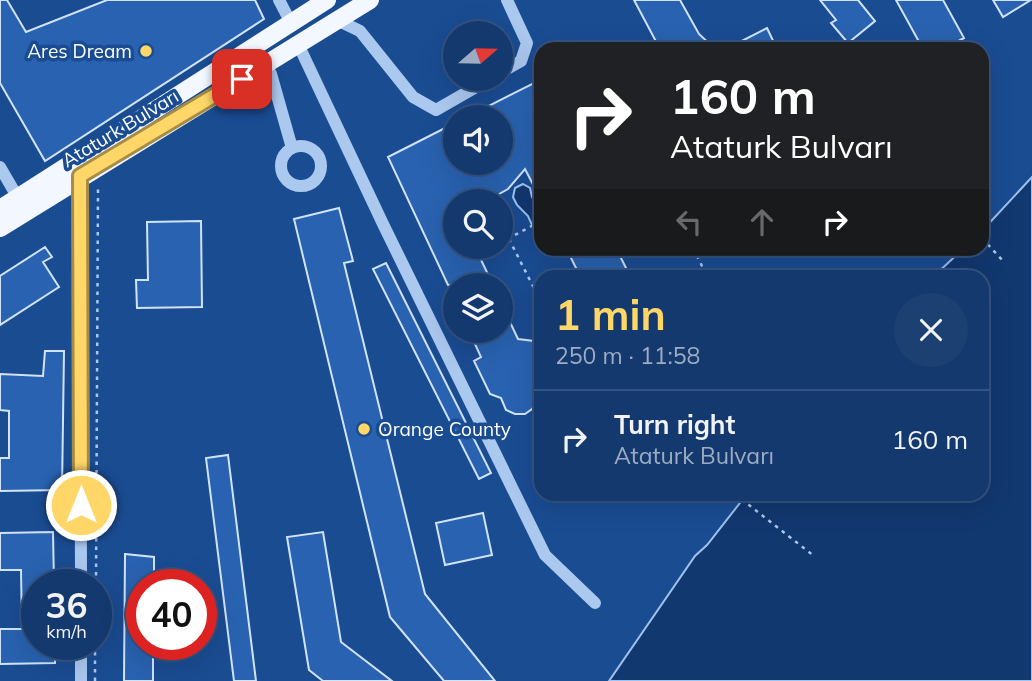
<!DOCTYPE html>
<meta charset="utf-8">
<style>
:root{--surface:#14396e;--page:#1d4073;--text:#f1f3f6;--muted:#9dacc2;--line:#335381;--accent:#ffd769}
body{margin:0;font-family:Mulish,sans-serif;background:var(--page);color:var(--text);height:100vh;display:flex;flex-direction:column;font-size:26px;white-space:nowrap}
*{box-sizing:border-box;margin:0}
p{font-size:23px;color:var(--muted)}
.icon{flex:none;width:38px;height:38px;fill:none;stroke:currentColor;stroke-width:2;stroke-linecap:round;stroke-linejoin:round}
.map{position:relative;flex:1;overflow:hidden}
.sheet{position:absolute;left:534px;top:270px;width:455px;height:231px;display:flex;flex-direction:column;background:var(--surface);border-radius:21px;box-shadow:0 7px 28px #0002,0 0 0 2px var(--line)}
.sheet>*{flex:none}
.guide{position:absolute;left:534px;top:42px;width:455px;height:214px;border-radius:21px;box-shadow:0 7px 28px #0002,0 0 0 2px var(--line);background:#202124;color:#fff;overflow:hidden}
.needle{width:46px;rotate:70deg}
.tools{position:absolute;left:443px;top:21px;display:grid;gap:14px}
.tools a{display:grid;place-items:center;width:70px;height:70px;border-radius:50%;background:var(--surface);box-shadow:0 7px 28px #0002,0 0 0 2px var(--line);font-size:35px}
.speed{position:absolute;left:21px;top:569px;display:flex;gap:14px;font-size:35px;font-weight:700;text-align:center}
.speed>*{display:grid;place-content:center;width:91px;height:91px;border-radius:50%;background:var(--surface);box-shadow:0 7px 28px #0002,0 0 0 2px var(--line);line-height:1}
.speed small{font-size:18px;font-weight:400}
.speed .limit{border:10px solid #d22;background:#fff;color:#111}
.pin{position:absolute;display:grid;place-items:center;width:60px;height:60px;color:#fff;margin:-30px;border-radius:14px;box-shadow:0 4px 10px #0006}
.me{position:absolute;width:77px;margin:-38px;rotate:0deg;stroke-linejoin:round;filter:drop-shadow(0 0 5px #0008)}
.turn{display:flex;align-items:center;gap:24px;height:147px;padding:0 21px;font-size:32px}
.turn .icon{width:91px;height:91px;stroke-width:2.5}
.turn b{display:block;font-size:49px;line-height:60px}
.lanes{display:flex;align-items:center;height:66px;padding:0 21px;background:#0003;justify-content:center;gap:35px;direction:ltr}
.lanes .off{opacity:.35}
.round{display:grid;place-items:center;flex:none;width:74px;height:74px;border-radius:37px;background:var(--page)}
.overview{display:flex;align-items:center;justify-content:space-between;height:119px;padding:0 21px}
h1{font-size:42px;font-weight:700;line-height:52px;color:var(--accent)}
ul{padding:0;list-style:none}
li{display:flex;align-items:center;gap:21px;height:98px;padding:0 21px;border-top:2px solid var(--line)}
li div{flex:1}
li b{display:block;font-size:26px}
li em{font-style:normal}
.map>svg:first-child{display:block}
.water{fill:#123870;stroke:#9ec2f1;stroke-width:2}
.building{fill:#2962b0;stroke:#d1e3fb;stroke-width:2}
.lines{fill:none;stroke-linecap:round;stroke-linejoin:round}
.path{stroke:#abc8ef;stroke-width:2.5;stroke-dasharray:3.5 5;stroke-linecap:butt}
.minor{stroke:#abc8ef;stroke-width:12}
.major{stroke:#f3f7ff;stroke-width:18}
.route-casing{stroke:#a68c44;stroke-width:18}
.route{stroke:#ffd769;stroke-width:12}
.poi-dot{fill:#ffd769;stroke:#1a4c92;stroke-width:2.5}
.labels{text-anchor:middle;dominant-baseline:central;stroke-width:7;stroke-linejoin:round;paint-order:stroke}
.poi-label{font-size:19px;fill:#fff;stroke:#1a4c92;text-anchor:end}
.street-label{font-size:19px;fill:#fff;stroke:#1a4c92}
</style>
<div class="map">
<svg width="1032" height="681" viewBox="0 0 1032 681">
<rect width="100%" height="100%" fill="#1a4c92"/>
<path class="water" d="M1032,177V681H609L695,556L707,545L747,494H982V276H934L963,249L982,248V231Z
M523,184L530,188L532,197L540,206L538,210L541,214V245L528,216L517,205L513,197L515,188Z"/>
<path class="building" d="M0,0H7L26,32L107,0H255L264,19L45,161L0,83Z
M634,0H680L699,34L715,49H660Z
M820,0H858L875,21L848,43L831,23L836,20Z
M896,0H943L964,38L944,49H923Z
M993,0H1031L1003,17Z
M767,28L777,49H726Z
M536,82L541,92V200L525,169L508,189L490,199L469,197L462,201H455V247H475L493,285H448L388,157L455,123V163H500V117H467Z
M339,208L353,261L344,263L425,594L495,681H444L390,617L294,219Z
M201,221L202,307L137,308L136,280H148L147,222Z
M45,247L52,257L43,262L59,287L0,325V276Z
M566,248H616L630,276H580Z
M386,263L491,473L479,479L373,269Z
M500,301L518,339L534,341L541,350V369L535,377L540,397L532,409L525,414H515L506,410L501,398L490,394L474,361L481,357L469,331H500Z
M45,351H64L62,490L0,491V458H9V411L0,410V374L43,376Z
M228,455L256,681H234L206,458Z
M483,513L492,555L445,565L436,523Z
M53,532L54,584H37V644H55V663L0,664V629H22L21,570H0V533Z
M323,532L341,642L392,681H323L309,670L287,537Z
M125,554L154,557V584H142V644H153V681H124Z"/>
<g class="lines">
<path class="path" d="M982,238L1004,262
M509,239L541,302
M500,243L541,221
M693,248L707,276
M479,254L494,247
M735,494L814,556
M96,584L98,186
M95,681V644"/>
<path class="minor" d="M279,0L291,23
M337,20L360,31L413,97L436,110L490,79
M298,44L383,224L545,555L595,603
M266,65L271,74L292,148
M500,73L521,61L527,43L507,0
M281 166a20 20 0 1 1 40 0a20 20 0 1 1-40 0Z
M80,158L81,584
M0,167L18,198
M81,644V681"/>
<path class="major" d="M0,209L327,0
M0,228L370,0"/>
</g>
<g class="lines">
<defs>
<path id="route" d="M81,505L80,176L242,79"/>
</defs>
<use href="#route" class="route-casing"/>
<use href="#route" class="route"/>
</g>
<g class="poi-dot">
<circle cx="146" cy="51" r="7"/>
<circle cx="364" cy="429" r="7"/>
</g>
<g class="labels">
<g class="poi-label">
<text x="132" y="51">Ares Dream</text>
<text x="378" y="429" text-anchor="start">Orange County</text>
</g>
<g class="street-label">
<text transform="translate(120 128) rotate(-31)">Ataturk Bulvarı</text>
</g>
</g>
</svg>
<div class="tools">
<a><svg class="needle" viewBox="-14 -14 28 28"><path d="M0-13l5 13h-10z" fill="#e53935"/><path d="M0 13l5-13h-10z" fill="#9dacc2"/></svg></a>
<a><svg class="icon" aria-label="sound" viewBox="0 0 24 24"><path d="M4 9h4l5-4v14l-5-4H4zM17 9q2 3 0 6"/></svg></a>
<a><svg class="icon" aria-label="search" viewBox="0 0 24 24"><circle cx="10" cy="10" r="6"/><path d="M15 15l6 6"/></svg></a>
<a><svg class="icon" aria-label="layers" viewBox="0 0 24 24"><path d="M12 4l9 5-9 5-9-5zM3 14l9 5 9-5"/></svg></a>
</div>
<div class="speed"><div>36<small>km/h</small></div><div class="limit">40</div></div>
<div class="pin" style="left:242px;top:79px;background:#d93025"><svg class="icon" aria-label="arrive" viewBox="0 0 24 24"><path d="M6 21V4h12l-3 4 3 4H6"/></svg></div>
<svg class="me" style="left:81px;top:505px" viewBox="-20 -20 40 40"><circle r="17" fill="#ffd769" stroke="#fff" stroke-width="3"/><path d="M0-11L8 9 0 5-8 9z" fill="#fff"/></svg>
<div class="guide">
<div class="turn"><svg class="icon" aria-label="right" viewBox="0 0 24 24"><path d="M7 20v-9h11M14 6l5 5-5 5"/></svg><div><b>160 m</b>Ataturk Bulvarı</div></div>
<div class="lanes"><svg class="icon off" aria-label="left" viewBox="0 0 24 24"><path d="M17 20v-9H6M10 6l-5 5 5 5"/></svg><svg class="icon off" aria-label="ahead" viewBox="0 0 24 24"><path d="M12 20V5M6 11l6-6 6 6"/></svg><svg class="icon" aria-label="right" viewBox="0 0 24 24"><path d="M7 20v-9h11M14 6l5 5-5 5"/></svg></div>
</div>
<section class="sheet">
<div class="overview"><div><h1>1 min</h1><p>250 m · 11:58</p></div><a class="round"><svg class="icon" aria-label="close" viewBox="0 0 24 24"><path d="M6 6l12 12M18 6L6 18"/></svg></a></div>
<ul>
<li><svg class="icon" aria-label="right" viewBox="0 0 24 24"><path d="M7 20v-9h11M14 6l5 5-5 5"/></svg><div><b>Turn right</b><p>Ataturk Bulvarı</p></div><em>160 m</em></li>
</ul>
</section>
</div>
